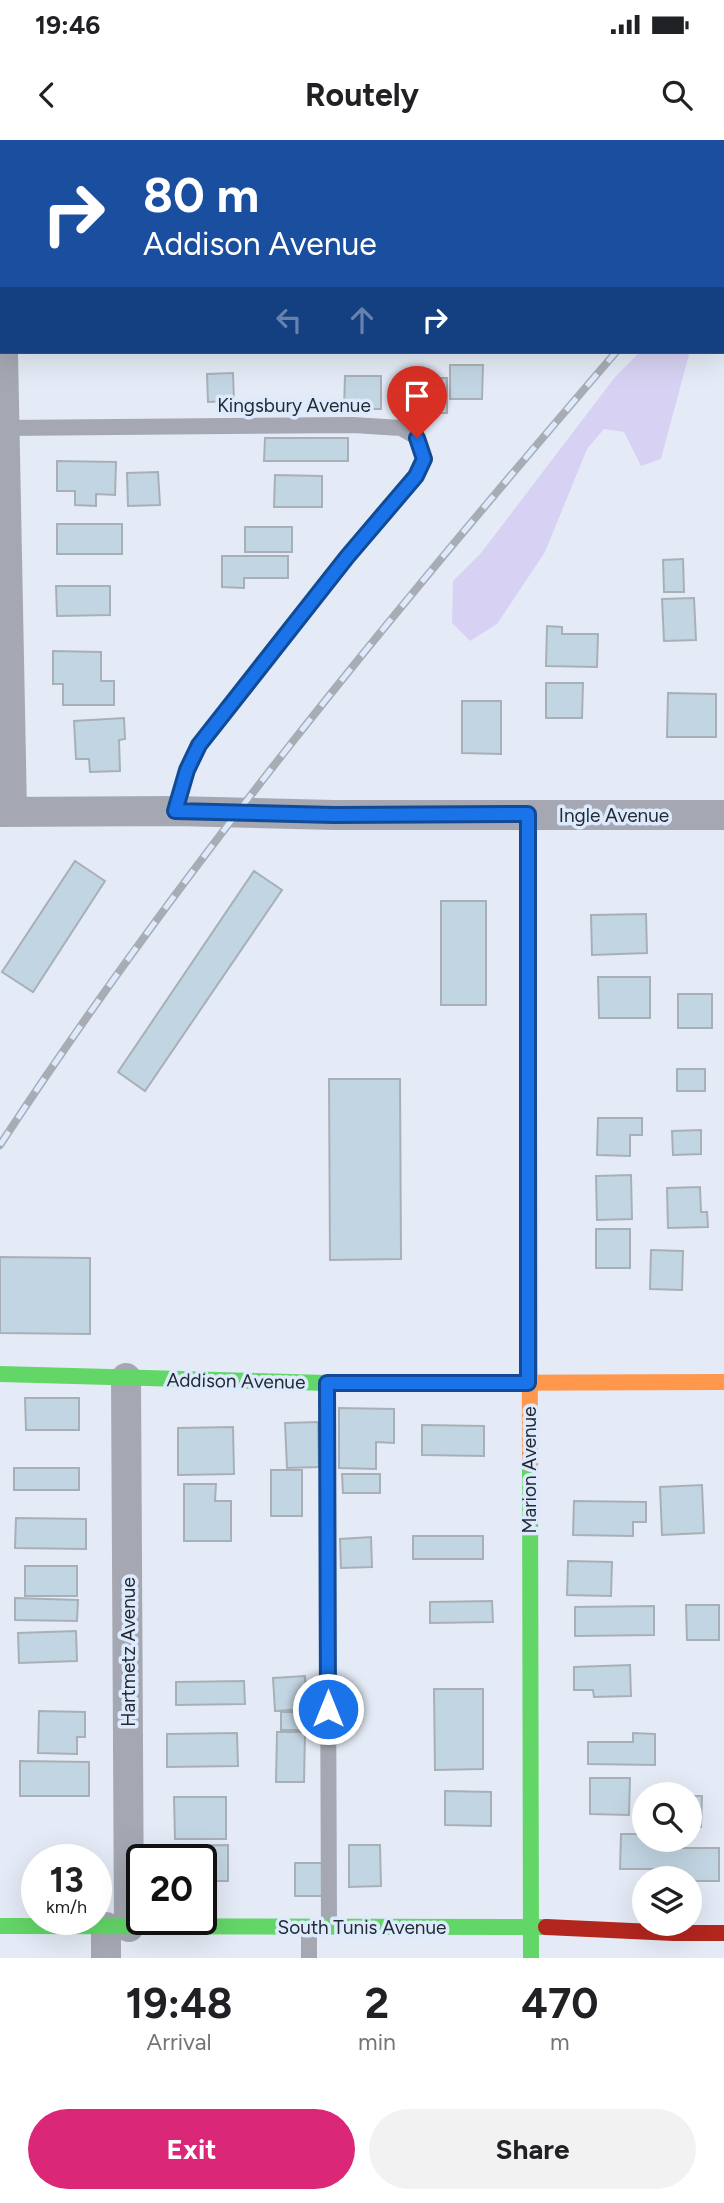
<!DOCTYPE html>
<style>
:root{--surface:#fff;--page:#f2f2f2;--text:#202124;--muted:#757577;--accent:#db2777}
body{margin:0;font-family:Figtree,sans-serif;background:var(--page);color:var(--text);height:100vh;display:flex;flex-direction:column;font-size:26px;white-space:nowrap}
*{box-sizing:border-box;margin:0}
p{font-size:23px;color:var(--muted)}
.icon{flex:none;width:38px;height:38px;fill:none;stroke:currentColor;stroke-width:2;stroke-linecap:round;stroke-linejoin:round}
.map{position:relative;height:1818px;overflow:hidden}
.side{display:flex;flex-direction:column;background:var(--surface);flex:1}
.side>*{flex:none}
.guide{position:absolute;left:0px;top:0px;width:724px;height:214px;box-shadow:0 7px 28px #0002;background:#1a4fa0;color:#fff;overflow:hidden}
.buttons{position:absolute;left:632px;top:1642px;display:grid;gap:14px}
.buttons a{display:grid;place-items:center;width:70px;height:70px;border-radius:50%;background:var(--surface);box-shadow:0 7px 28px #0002;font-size:35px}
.speed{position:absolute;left:21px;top:1704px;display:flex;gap:14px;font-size:35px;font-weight:700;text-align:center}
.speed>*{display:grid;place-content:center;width:91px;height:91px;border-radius:50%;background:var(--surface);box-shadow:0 7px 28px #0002;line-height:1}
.speed small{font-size:18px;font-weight:400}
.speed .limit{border:4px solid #111;border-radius:10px;background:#fff;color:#111}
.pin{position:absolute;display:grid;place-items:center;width:60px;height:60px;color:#fff;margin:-72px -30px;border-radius:50% 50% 50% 0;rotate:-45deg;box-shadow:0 0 7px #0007}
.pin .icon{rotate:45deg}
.me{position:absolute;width:77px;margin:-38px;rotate:0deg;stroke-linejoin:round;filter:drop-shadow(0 0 5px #0008)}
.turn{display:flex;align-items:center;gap:24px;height:147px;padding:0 28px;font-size:32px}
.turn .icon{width:91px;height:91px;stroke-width:2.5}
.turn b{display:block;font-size:49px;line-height:60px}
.lanes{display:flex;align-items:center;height:66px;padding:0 28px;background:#0003;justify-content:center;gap:35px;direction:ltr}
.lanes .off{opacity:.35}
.eta{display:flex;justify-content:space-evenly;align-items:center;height:119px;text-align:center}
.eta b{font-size:42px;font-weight:700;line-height:49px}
.action{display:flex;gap:14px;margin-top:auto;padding:14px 28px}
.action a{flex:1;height:80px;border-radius:42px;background:var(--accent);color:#fff;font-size:28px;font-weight:700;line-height:80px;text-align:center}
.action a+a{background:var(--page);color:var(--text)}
.status{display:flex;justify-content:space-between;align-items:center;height:49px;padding:0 35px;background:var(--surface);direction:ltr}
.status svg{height:19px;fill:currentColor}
header{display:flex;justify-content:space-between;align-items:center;height:91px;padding:0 28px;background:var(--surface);font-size:32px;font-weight:700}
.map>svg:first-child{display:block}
.green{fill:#d7d2f3}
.building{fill:#c2d5e2;stroke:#a8b0b7;stroke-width:2}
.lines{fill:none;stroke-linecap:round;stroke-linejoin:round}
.lane{stroke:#a5a8b3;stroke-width:16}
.street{stroke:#a5a8b3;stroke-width:30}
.fast{stroke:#63d668;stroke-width:16}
.slow{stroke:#ff974d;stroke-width:16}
.jam{stroke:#b3261e;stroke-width:16}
.rail-casing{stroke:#a8acb5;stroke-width:8}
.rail{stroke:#ddeafd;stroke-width:5;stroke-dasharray:16;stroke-linecap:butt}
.route-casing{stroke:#114b97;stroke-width:18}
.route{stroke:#1a73e8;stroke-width:12}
.labels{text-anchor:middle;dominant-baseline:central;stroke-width:7;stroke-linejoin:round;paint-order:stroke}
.street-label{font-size:19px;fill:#232a32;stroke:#ddeafd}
</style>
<div class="status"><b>19:46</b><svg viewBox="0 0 49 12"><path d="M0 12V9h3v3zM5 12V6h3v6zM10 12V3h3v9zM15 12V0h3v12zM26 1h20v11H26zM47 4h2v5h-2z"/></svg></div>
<header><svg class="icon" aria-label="back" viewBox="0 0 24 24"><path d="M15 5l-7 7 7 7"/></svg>Routely<svg class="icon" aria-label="search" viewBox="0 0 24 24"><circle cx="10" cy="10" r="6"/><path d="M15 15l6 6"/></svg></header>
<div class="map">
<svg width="724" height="1818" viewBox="0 0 724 1818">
<rect width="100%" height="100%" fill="#e4ebf6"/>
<path class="green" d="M640,212H693L689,214L661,319L641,326L624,292L604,289L587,309L545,412L497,484L470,501L452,483L453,441L481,413L615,237Z"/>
<path class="building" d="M272,0H348V2H272Z
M478,0H538V2H478Z
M450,225H483L482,259H450Z
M233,233L234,261L208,262L207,234Z
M345,236H381V269H344Z
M410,238H447V273H409Z
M265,298H348V321H264Z
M57,321L116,322L115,355L96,354V366L75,365V351H57Z
M158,332L160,365L128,366L127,333Z
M275,335L322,336V367H274Z
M57,384H122V414H57Z
M245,387H292V412H245Z
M222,416H288V438H244V448L222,447Z
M683,419L684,452H664L663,420Z
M56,446H110V475L57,476Z
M694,458L696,500L664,501L662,459Z
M547,486L562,487V494H598L597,527L546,526Z
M53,511L101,512V541H114V565H63V544H53Z
M546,543H583L582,578H546Z
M668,553L716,554V597H667Z
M462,561H501V614L462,613Z
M124,578L125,599L119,600L120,631L90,632L89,619H76L74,581Z
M75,721L105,741L33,852L2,832Z
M254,731L282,750L145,951L118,932Z
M441,761H486V865H441Z
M646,774L647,813L592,815L591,775Z
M598,837H650V878H599Z
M678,854H712V888H678Z
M677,929H705V951H677Z
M329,939H400L401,1119L330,1120Z
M598,978H642V995H630V1016L597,1015Z
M701,990V1014L673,1015L672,991Z
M631,1035L632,1079L597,1080L596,1036Z
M700,1047L701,1072H707L708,1087L668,1088L667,1048Z
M596,1089H630V1128H596Z
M651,1110L683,1111L682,1150L650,1149Z
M0,1117L90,1118V1194L0,1193Z
M25,1258H79V1290H26Z
M339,1268L394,1269V1303L376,1302V1329L339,1328Z
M318,1282L319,1327L287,1328L285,1283Z
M422,1285L484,1286V1316L422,1315Z
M233,1287L234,1334L178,1335V1288Z
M14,1328H79V1350H14Z
M271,1330H302V1376H271Z
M342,1334H380V1353H343Z
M184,1344H216L215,1361H231V1401H184Z
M702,1345L704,1393L662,1395L660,1347Z
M574,1361L646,1362V1382H633V1396L573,1395Z
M16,1378L86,1379V1409L15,1408Z
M413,1396H483V1419H413Z
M371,1397L372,1427L341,1428L340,1399Z
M568,1421L612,1422L611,1456L567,1455Z
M25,1426H77V1456H25Z
M15,1458L78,1460L77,1481L15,1480Z
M492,1461L493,1482L430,1483V1462Z
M686,1465H719V1500H687Z
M654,1466V1495L575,1496V1467Z
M76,1491L77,1521L19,1523L18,1493Z
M630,1525L631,1556L594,1557L593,1550H574V1527Z
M305,1536L307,1569L275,1571L273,1538Z
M244,1541L245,1564L176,1565V1542Z
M434,1549H483V1629L435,1630Z
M39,1571L85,1572V1597H77V1614L38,1613Z
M281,1572H311L310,1590H281Z
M277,1592H305L304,1642H276Z
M237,1593L238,1626L167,1627V1594Z
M633,1593L655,1594V1625L588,1624V1602H633Z
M20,1621L89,1622V1656H20Z
M590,1638H630L629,1675L590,1674Z
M445,1651L491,1652V1686L445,1685Z
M690,1656H702L701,1687H690Z
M174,1657H226V1699H175Z
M621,1694H644V1699H681V1708H719V1741H690V1738H657V1729H620Z
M228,1705V1741H201V1720H169L168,1706Z
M349,1705H380L381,1746L349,1747Z
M295,1723H322V1756H295Z"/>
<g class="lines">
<path class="lane" d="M210,0V2
M612,2V0
M4,288L353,285L401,288L417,297L424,319L416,336L347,417L199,605L187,630L175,671
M327,1243L329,1786
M309,1787V1818"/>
<path class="street" d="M0,0L2,113
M404,0V2
M723,11L724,9
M3,212L12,672
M0,672L175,671L334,675H724
M126,1238L129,1787
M106,1818V1787"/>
<path class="fast" d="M0,1234L327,1243H465
M530,1324L531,1818
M0,1786L546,1787"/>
<path class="slow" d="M529,954L530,1324
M465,1243L724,1242"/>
<path class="jam" d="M528,675L529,954
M546,1787L674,1793H724"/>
<defs>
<path id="rail" d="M723,98L724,96
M0,1005C184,724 398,466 616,212"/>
</defs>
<use href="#rail" class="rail-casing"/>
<use href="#rail" class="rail"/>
</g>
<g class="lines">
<defs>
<path id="route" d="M328,1569L327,1243H528V674L334,675L175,671L187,630L199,605L347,417L416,336L424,319L417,298"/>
</defs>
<use href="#route" class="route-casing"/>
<use href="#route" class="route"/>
</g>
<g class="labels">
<g class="street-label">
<text x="294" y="265">Kingsbury Avenue</text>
<text x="614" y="675">Ingle Avenue</text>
<text transform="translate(236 1241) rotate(1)">Addison Avenue</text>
<text transform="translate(529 1330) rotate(-90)">Marion Avenue</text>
<text transform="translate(128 1512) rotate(-90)">Hartmetz Avenue</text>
<text x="362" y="1787">South Tunis Avenue</text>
</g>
</g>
</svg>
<div class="buttons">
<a><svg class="icon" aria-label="search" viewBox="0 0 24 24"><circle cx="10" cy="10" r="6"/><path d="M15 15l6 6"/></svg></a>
<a><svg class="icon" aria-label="layers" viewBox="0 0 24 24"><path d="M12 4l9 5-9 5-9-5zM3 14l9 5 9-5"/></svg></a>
</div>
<div class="speed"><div>13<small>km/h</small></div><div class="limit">20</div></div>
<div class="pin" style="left:417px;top:298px;background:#d93025"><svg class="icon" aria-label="arrive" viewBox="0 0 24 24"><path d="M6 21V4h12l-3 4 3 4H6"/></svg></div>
<svg class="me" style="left:328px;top:1569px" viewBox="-20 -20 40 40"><circle r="17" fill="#1a73e8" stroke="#fff" stroke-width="3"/><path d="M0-11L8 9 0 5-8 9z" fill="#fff"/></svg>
<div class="guide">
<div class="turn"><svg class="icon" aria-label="right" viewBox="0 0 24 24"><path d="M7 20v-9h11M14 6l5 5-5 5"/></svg><div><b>80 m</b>Addison Avenue</div></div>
<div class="lanes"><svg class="icon off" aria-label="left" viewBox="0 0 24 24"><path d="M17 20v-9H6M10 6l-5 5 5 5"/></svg><svg class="icon off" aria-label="ahead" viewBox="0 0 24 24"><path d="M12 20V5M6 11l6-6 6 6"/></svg><svg class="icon" aria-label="right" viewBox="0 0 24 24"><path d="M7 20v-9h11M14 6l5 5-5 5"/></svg></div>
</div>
</div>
<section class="side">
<div class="eta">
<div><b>19:48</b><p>Arrival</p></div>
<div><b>2</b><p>min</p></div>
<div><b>470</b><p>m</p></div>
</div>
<div class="action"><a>Exit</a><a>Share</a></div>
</section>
